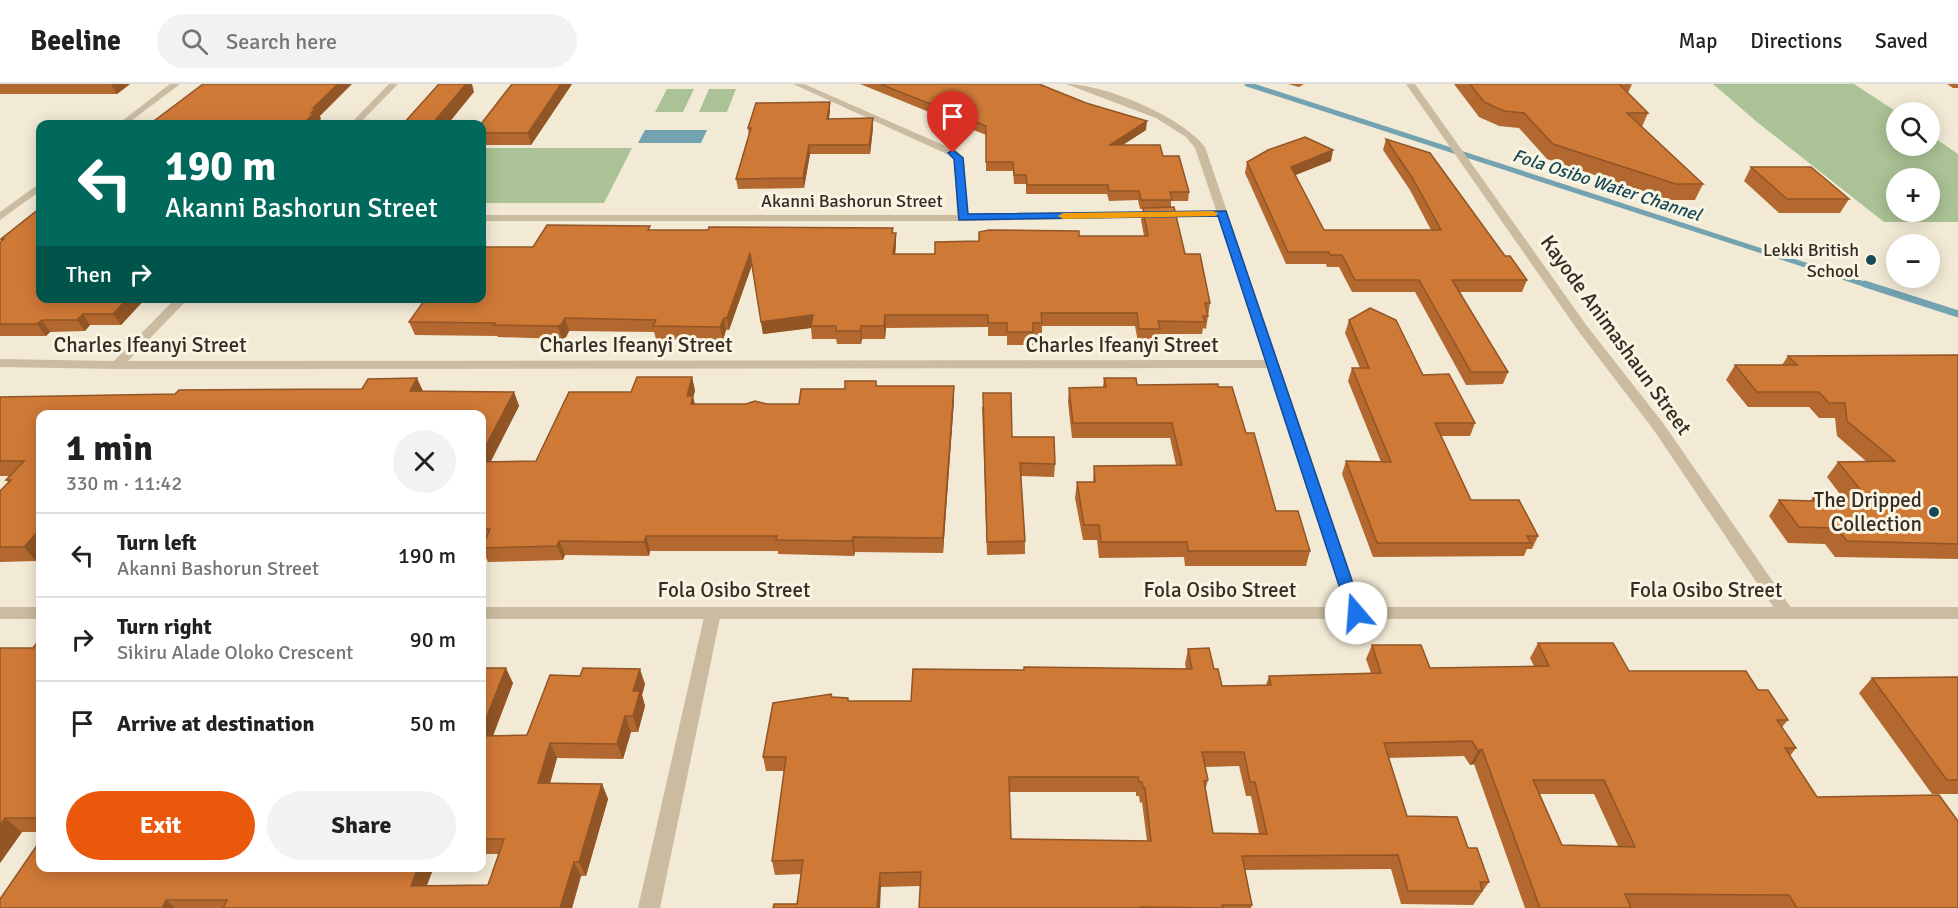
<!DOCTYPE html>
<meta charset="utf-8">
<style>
:root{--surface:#fff;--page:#f2f2f2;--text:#202124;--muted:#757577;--line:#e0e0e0;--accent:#ea580c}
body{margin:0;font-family:Signika,sans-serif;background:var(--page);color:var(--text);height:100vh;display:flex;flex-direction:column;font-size:22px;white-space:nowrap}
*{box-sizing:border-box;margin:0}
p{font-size:20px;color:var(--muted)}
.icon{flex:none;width:33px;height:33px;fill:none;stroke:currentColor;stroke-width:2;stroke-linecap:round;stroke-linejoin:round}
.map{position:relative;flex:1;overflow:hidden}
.details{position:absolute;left:36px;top:326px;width:450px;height:462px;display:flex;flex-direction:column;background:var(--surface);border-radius:12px;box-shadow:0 3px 15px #0003}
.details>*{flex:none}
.top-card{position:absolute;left:36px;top:36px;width:450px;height:183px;border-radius:12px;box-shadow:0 3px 15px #0003;background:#00695c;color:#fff;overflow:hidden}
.tools{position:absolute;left:1886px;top:18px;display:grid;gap:12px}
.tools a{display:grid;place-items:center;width:54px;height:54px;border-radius:50%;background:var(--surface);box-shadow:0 3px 15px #0003;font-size:30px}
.pin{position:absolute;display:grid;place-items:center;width:51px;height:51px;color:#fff;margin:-62px -26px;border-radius:50% 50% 50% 0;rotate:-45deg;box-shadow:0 0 6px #0007}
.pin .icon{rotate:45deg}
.me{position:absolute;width:66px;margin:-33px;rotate:342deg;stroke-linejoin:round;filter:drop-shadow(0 0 4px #0008)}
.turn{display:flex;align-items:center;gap:21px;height:126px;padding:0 30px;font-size:27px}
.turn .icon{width:78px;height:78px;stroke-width:2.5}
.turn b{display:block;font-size:42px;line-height:51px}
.then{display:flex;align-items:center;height:57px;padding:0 30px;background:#0003;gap:12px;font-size:22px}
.round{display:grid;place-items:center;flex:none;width:63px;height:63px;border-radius:32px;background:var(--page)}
.summary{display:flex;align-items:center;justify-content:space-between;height:102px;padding:0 30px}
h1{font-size:36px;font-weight:700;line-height:45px}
.action{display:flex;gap:12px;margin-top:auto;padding:12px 30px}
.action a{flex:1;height:69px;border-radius:36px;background:var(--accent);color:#fff;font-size:24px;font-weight:700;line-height:69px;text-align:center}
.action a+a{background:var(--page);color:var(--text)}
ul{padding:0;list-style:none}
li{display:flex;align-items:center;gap:18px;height:84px;padding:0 30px;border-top:2px solid var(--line)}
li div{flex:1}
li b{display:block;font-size:22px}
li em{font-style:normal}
header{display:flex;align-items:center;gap:36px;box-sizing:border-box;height:84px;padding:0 30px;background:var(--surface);border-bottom:2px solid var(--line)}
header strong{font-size:28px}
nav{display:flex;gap:33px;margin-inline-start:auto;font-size:21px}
.search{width:420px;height:54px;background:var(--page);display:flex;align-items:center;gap:15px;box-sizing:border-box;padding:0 21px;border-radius:33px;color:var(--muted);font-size:22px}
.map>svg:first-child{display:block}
.green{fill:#aac295;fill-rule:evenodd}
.water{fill:#73a3b1}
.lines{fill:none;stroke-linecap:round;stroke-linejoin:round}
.stream-far1{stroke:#73a3b1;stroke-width:5}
.stream{stroke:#73a3b1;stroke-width:7}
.minor{fill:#cbbca1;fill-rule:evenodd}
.tertiary{fill:#cbbca1;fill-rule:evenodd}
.wall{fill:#b2682f;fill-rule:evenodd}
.shaded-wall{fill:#915526}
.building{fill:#cf7937;stroke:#915526;stroke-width:1.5;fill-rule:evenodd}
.route{fill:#1a73e8;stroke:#114b97;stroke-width:1.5}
.slow{fill:#f59e0b}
.poi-dot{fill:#174859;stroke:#faf4e2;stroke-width:2}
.labels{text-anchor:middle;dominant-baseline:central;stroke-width:6;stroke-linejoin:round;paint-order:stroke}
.far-water-label{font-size:18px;font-style:italic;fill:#174859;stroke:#faf4e2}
.far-street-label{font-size:18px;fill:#352d25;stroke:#faf4e2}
.far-poi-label{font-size:18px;fill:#352d25;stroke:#faf4e2;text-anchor:end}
.street-label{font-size:21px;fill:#352d25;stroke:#faf4e2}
.poi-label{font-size:21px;fill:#352d25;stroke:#faf4e2;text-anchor:end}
</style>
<header>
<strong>Beeline</strong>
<div class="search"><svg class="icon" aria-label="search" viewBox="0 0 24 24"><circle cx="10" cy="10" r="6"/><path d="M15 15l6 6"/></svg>Search here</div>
<nav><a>Map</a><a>Directions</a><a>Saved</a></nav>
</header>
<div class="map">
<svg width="1958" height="824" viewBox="0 0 1958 824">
<rect width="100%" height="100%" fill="#f3ead6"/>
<path class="green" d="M1713,0H1854L1897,28L1896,62H1929V50L1958,70V138H1884L1757,38ZM1896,94H1929V128H1896Z
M667,5H694L683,28H655Z
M709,5H736L727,28H699Z
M482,64H632L604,119H482Z"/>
<path class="water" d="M645,46H707L701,59H638Z"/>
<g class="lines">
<path class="stream-far1" d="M1247,0L1870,202"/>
<path class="stream" d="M1865,200L1958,230"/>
<path class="minor" d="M389,0H398L359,40H350Z
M793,0H804L957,67L964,74L968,131L1216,126L1195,64L1186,53L1156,34L1066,0C1104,0 1181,32 1205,63L1364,529L1362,533L1356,535L1350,533L1348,529L1267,284L117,285L0,283V275L114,277L176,214H189L128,277L1265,276L1218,132L963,137H482V131H957L954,75L949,71Z
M1406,0H1415L1587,242L1663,339L1792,525L1794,529L1792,533L1786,535L1780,533L1653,345L1579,248Z
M713,523L719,525L721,529L660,824H638L705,529L707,525Z"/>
<path class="tertiary" d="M170,0H180L127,40H118Z
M40,99V107L0,136V128Z
M0,523H40V535H0Z
M482,523H1958V535H482Z"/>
</g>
<path class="wall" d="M0,0H130L117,10H0Z
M512,0H572L531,61H482V40Z
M860,0H1039L1146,46L1122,61L1163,72L1189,108L1188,117H1171V123L1185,170L1210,219L1206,245L1203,244L1202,250H1159L1158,258H1138L1135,242H1042V252H1033V261H1007V252H988V243L886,244L885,255H862L861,260H837L836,255H812L811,244L763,250L752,181L729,246H726L723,256L656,255L654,248L569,247L566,253L562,255L498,253L497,252L415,251L409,238L533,163L651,146L893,149L896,161L895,170H935L979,157L1079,152H1144L1141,136L1143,125H1140L1138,116L1109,117L1107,110H1026V100H1014L1013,87H986V51Z
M1288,0H1304L1299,3Z
M1454,0H1632L1628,9L1648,29L1642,43L1703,100L1695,116H1669L1547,75L1519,44L1499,42L1479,33Z
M1947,0H1958V4H1953Z
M830,18V27L829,35L873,34V44L870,70H810L804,104L738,105L736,95L749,52L748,44Z
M1386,55L1505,172L1527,196L1522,208H1459L1508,288L1503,300L1466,301L1415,208H1352L1339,183H1327L1326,180H1286L1245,89L1247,78L1331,77L1295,91L1324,146H1431L1410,106L1383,66Z
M1751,83L1849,115L1840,129H1779L1744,97Z
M40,124L146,214L121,241H90L85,247L50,248L46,252H0V158L2,157L1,155Z
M1349,236L1423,291L1475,339L1470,352H1441L1471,416L1538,452L1532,465H1527L1524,472L1373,473L1342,390L1346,377L1381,378L1348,297L1352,284H1360L1345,249Z
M1958,271V475L1835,473L1825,460L1788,459L1769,432L1779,416L1810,417L1813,414H1843L1827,393L1838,378H1867L1837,352L1835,334H1819L1809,323H1748L1726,296L1735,281H1782L1788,272Z
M692,293L695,307L693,313L695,320H799L845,305L876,297V302L954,316L943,469L855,468L854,472L778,470V467H650L649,472L565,471L563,476L488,478L482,464L484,459H482V330H40V472L36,477L0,478V407L8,398L6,396L10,392H0V313L423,307L514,308L519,322L490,378L536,377L631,308Z
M1104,294L1137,301L1218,303L1246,349L1276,427L1310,467L1306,482H1185L1184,473L1099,474L1097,456H1083L1075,414L1077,398H1093L1094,382L1176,381L1170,354H1072L1068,318L1069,304L1103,303Z
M982,322L1012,353L1055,380L1054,393L1021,392L1025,457V470L987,471Z
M40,555V748H22L0,779V564H33Z
M1538,559L1629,587L1758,606L1788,636L1782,643L1796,664L1790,672L1817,713L1958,824H1525L1474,680L1470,681L1464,672L1388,674L1407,732L1468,764L1489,798L1473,821L1401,820L1391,785L1245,786L1252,821L1251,824H919L920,802L881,803L797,820L801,790L775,791L772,777L784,687H766L763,673L832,613L848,614V617H911L1024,586L1186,585L1185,580L1188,565L1214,585L1222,602L1266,601L1269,592L1371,589L1366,575L1372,561L1430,584L1534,582L1530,574ZM1239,682L1246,712H1251L1259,750L1213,749L1205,707L1208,696L1205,683ZM1009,708H1136V712H1139L1140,719L1142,718L1147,757L1011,755ZM1540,710H1594L1618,762L1562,761Z
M482,584L513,599L493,652L527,651L645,600L642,611L645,622L638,648H631L623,675L557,674L550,699L602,700L608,715L586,792H581L572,824H0L40,783H434L427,801H488L499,770H482Z
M1958,593V710H1932L1859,609L1872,594Z"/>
<path class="shaded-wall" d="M111,0H130L117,10Z
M338,0H352L320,32L321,35L318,38V40H303L313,24Z
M466,0H472L474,8L448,40H432Z
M561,0H572L531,61L528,49Z
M830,18V27L827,44V35Z
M873,34V44L870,70L869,61Z
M1147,37L1146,46L1109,70L1110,61Z
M809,61L810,70L804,104L803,94Z
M1333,66L1331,77L1288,94L1291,83Z
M896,149V161L894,182L893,170Z
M750,169L752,181L729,246L727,234Z
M128,214H146L121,241L113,230Z
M83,230L90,241L85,247L77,236Z
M813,231L811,244L763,250L761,238Z
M885,231L886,244L885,255L884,242Z
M565,234L569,247L566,253L562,255L558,242Z
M724,234L726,246L723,256L720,243Z
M42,236L50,248L46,252L37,240Z
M861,242L862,255L861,260L860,247Z
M692,293L695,307L693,313L696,326L691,322L687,312Z
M417,294L423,307H410Z
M954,302V316L943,469V454Z
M514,308L519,322L483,393L482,390V369Z
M39,446L40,448V472L36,477L24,463Z
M646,452L650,467L649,472L644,458Z
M853,453L855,468L854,472L852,457Z
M559,457L565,471L563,476L557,462Z
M506,584L513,599L487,667L482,657V645Z
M640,585L645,600L642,611L645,622L638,648L633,632V607Z
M625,632L631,648L623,675L617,660Z
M550,659L557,674L546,714L538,699Z
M1482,665L1474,680L1470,681L1478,667Z
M602,700L608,715L586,792L579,778Z
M5,734L22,748L0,779V741Z
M574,778L581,792L572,824H560Z
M418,783H434L421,816L411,802Z
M880,789L881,803L880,824H877Z
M166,816L175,824H162Z"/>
<path class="building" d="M203,0H338L313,24H316L311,29H314L303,40H150Z
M439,0H466L432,40H403Z
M512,0H561L528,49H482L481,40Z
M880,0H1039L1086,19L1147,37L1110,61H1160L1163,72H1179L1189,108H1170L1172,116H1141L1139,107H1109L1108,101H1027L1026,91H1014L1013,78H986V42Z
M1470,0H1619L1648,29H1627L1703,100H1676L1553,60L1524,29L1504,27L1484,18Z
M830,18L827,35L873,34L869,61H809L803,94L736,95L751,44H748L756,19Z
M1305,53L1333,66L1291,83L1324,146H1441L1413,95L1386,55L1430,69L1505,172H1510L1527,196H1452L1508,288H1471L1419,196H1355L1342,171H1330L1329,168H1288L1247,78L1268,66Z
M1751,83H1811L1849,115H1787Z
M1174,123L1185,170H1200L1210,219H1205L1208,232H1203L1205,238L1158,237L1160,245H1139L1137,229H1041L1042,239H1033V248H1007V239H988V231H885L884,242H861L860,247H836V242H811L813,231L761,238L750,169L727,234H724L720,243L653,242L656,236L565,234L562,240L558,242L494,241L495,239L409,238L426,214H482V163H533L547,141L650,142L648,146H708L709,143L893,144L892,149H896L893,170H935V158L979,157V148L989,146L1079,147V152H1148L1143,124Z
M40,124V214H128L113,230H83L77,236H42L37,240H0V158L4,155H1Z
M1370,224L1396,236L1423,291L1449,290L1475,339H1435L1471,416H1519L1538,452H1527L1531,459H1377L1346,377L1391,378L1352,284H1369L1349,236Z
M1958,271V460L1847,457L1837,444L1799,443L1779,416L1815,417L1813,414H1867L1838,378L1895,377L1847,337L1845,319H1829L1819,308H1757L1735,281H1797L1788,272Z
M637,293H692L687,312H693L691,320H746L755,317L767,320H799L801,305H845V297H876V302H954L943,454L853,453L852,457L776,456L777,452H646L644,458L559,457L557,462L482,464L490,445H482V378L536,377L569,308H631Z
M417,294L410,307L514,308L482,369V330H40V446H39L24,463H0V407L11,396H6L24,377H0V313L175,310L179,306L362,305L368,295Z
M1104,294H1136L1137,301L1218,300V303H1232L1246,349H1254L1276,427H1298L1310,467H1188L1187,458H1101L1099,441H1084L1077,398H1095L1094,382L1182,381L1172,339H1073L1069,304L1106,303Z
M983,309H1011L1012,353H1054L1055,380L1020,379L1025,457L987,458Z
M40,555V734H5L0,741V564H33Z
M1538,559H1613L1629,587H1746L1758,606H1768L1788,636H1777L1796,664H1785L1817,713L1939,711L1958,737V824H1797L1789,811L1625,810L1631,824H1540L1482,665L1478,667L1472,657L1384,659L1407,732L1457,733L1468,764H1477L1489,798H1480L1482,807H1408L1398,771L1242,772L1252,821H1222L1223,824L1140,823V824H919L921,788L880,789L877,824H773L774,820H797L803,776L772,777L786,673H763L773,619L831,610L832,613L848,614V617H911L913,585L1024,586V583L1192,585L1188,565L1209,564L1214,585H1218L1222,602L1271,601L1269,592L1381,589L1372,561H1421L1430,584L1549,582ZM1202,668H1244L1250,698H1255L1267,750L1213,749L1204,697L1208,696ZM1009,693H1138L1139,698H1142L1143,704H1145L1151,757L1011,755ZM1533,696H1604L1635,763L1562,761Z
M482,584H506L482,645Z
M583,584L640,585L633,607H640L633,632H625L617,660L550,659L538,699L602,700L579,778H574L560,824H223L227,816H166L162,824H0V815L40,757V783H418L411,802L488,801L504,755H482V652L527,651L550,591L580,592Z
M1958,593V696H1947L1872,594Z"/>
<path class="route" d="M953,66L963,74L968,130L1226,127L1363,529L1361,533H1350L1348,529L1218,132L959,136L954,75L948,69Z"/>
<path class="slow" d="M1213,127L1218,129L1216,132L1063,135L1058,132L1063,129Z"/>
<g class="poi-dot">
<circle cx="1871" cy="176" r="6"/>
<circle cx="1934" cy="428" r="6"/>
</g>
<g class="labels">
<g class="far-water-label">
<text transform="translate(1607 101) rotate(18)">Fola Osibo Water Channel</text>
</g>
<g class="far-street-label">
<text x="852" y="117">Akanni Bashorun Street</text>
</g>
<g class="far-poi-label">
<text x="1859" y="166">Lekki British<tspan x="1859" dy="21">School</tspan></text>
</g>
<g class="street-label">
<text transform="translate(1616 251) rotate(54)">Kayode Animashaun Street</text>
<text x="150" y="261">Charles Ifeanyi Street</text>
<text x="636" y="261">Charles Ifeanyi Street</text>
<text x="1122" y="261">Charles Ifeanyi Street</text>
<text x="734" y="506">Fola Osibo Street</text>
<text x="1220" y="506">Fola Osibo Street</text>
<text x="1706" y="506">Fola Osibo Street</text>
</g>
<g class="poi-label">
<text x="1922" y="416">The Dripped<tspan x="1922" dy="24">Collection</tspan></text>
</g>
</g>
</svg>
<div class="tools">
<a><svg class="icon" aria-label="search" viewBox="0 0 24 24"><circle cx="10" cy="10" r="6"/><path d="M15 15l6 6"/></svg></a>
<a>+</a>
<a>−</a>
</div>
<div class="pin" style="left:953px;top:69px;background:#d93025"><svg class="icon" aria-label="arrive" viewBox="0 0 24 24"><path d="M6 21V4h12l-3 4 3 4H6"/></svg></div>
<svg class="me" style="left:1356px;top:529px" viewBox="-20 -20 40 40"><circle r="19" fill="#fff"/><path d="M0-13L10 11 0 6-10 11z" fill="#1a73e8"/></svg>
<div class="top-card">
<div class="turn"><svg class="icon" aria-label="left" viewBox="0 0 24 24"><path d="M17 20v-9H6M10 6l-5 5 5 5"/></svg><div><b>190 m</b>Akanni Bashorun Street</div></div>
<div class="then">Then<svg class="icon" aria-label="right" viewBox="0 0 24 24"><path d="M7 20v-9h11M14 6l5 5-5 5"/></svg></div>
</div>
<section class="details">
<div class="summary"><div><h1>1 min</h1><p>330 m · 11:42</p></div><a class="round"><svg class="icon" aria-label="close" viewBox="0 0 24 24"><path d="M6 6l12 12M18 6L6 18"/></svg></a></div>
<ul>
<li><svg class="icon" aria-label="left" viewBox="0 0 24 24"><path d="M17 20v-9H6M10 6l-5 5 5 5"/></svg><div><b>Turn left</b><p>Akanni Bashorun Street</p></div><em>190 m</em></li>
<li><svg class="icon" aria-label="right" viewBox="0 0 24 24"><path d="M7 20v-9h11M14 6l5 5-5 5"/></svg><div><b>Turn right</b><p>Sikiru Alade Oloko Crescent</p></div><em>90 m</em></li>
<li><svg class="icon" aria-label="arrive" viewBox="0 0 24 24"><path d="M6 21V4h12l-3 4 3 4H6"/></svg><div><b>Arrive at destination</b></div><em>50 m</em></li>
</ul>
<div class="action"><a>Exit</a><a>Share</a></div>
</section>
</div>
